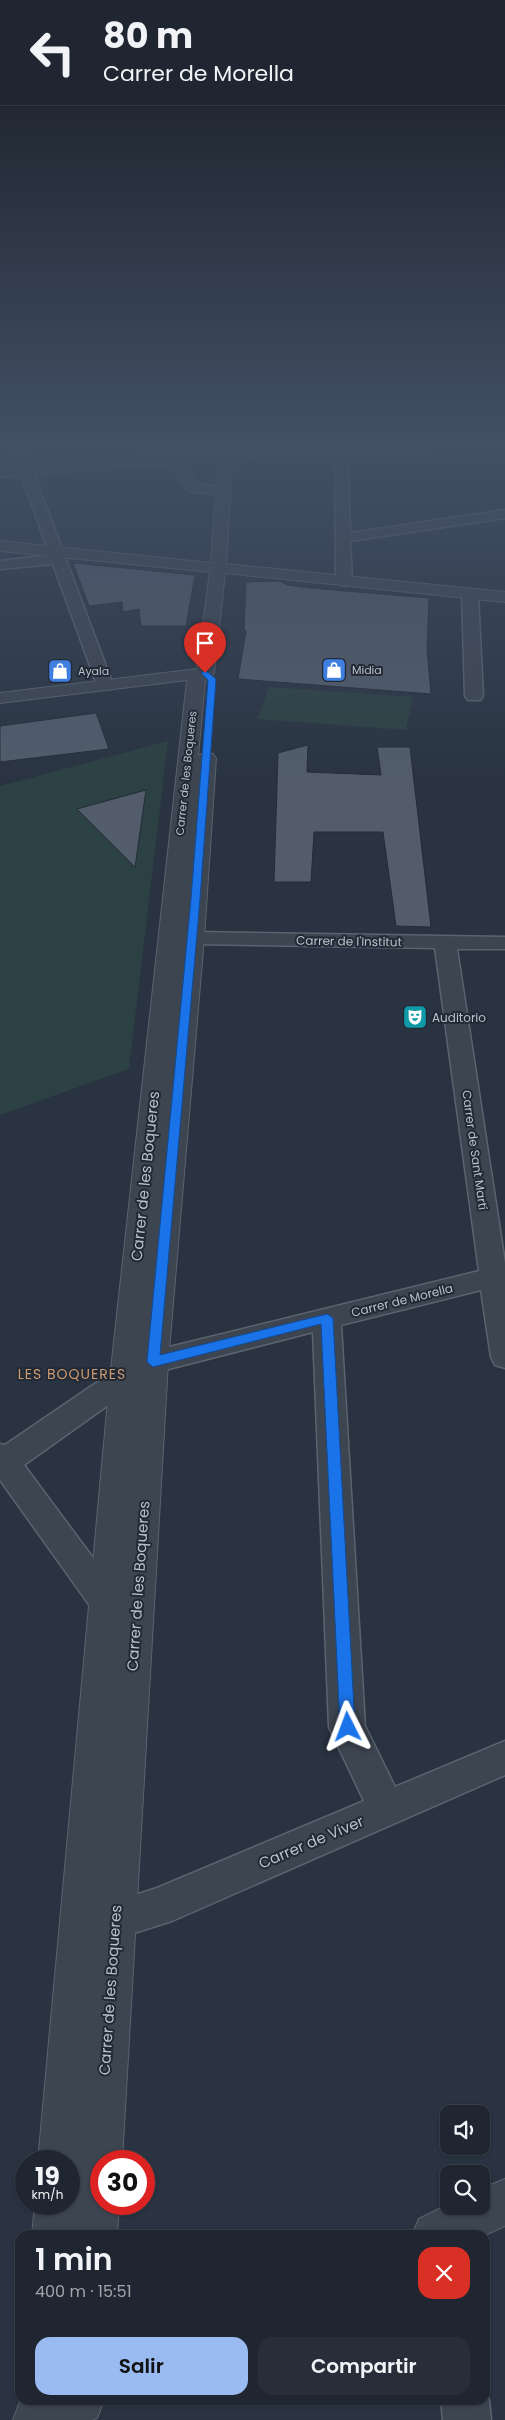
<!DOCTYPE html>
<html lang="es">
<meta charset="utf-8">
<style>
:root{--surface:#1f2631;--page:#272e39;--text:#f1f3f6;--muted:#a1a5ab;--line:#3c434d;--accent:#99bbf1}
body{margin:0;font-family:Poppins,sans-serif;background:var(--page);color:var(--text);height:100vh;display:flex;flex-direction:column;font-size:19px;white-space:nowrap}
*{box-sizing:border-box;margin:0}
p{font-size:16px;color:var(--muted)}
.icon{flex:none;width:28px;height:28px;fill:none;stroke:currentColor;stroke-width:2;stroke-linecap:round;stroke-linejoin:round}
.map{position:relative;flex:1;overflow:hidden}
.details{position:absolute;left:15px;top:2230px;width:475px;height:175px;display:flex;flex-direction:column;background:var(--surface);border-radius:15px;box-shadow:0 1px 4px #0004,0 0 0 1px var(--line)}
.details>*{flex:none}
.hud{position:absolute;left:0px;top:0px;width:505px;height:105px;box-shadow:0 1px 4px #0004,0 0 0 1px var(--line);background:#1f2631;color:var(--text);overflow:hidden}
.fabs{position:absolute;left:440px;top:2105px;display:grid;gap:10px}
.fabs a{display:grid;place-items:center;width:50px;height:50px;border-radius:10px;background:var(--surface);box-shadow:0 1px 4px #0004,0 0 0 1px var(--line);font-size:25px}
.speed{position:absolute;left:15px;top:2150px;display:flex;gap:10px;font-size:25px;font-weight:700;text-align:center}
.speed>*{display:grid;place-content:center;width:65px;height:65px;border-radius:50%;background:var(--surface);box-shadow:0 1px 4px #0004,0 0 0 1px var(--line);line-height:1}
.speed small{font-size:12px;font-weight:400}
.speed .limit{border:8px solid #d22;background:#fff;color:#111}
.pin{position:absolute;display:grid;place-items:center;width:42px;height:42px;color:#fff;margin:-51px -21px;border-radius:50% 50% 50% 0;rotate:-45deg;box-shadow:0 0 5px #0007}
.pin .icon{rotate:45deg}
.me{position:absolute;width:55px;margin:-28px;rotate:357deg;stroke-linejoin:round;filter:drop-shadow(0 0 4px #0008)}
.turn{display:flex;align-items:center;gap:18px;height:105px;padding:0 20px;font-size:22px}
.turn .icon{width:65px;height:65px;stroke-width:2.5}
.turn b{display:block;font-size:35px;line-height:42px}
.round{display:grid;place-items:center;flex:none;width:52px;height:52px;border-radius:15px;background:var(--page)}
.head{display:flex;align-items:center;justify-content:space-between;height:85px;padding:0 20px}
h1{font-size:30px;font-weight:600;line-height:38px}
.action{display:flex;gap:10px;margin-top:auto;padding:10px 20px}
.action a{flex:1;height:58px;border-radius:15px;background:var(--accent);color:#111;font-size:20px;font-weight:600;line-height:58px;text-align:center}
.action a+a{background:var(--page);color:var(--text)}
.map>svg:first-child{display:block}
.green{fill:#2c4143}
.building{fill:#525c6b;stroke:#242c38}
.lines{fill:none;stroke-linecap:round;stroke-linejoin:round}
.minor-casing{stroke:#5b636e;stroke-width:3}
.tertiary-casing{stroke:#5b636e;stroke-width:2}
.minor{fill:#3d4551;fill-rule:evenodd}
.tertiary{fill:#3d4551;fill-rule:evenodd}
.route{fill:#1a73e8;stroke:#114b97}
.labels{text-anchor:middle;dominant-baseline:central;stroke-width:4;stroke-linejoin:round;paint-order:stroke}
.far-poi-label{font-size:11px;fill:#bac0cb;stroke:#222a36;text-anchor:start}
.far-street-label{font-size:11px;fill:#bac0cb;stroke:#222a36}
.street-label{font-size:12px;fill:#bac0cb;stroke:#222a36}
.poi-label{font-size:12px;fill:#bac0cb;stroke:#222a36;text-anchor:start}
.neighbourhood-label{font-size:14px;letter-spacing:1px;fill:#ce9a71;stroke:#222a36}
.near-street-label{font-size:15px;fill:#bac0cb;stroke:#222a36}
</style>
<div class="map">
<svg width="505" height="2420" viewBox="0 0 505 2420">
<rect width="100%" height="100%" fill="#293341"/>
<path class="green" d="M269,687L413,697L406,730L257,719Z
M168,741L129,1069L0,1115V786Z"/>
<path class="building" d="M73,563L195,575L186,626H141L139,609L123,612L122,602L89,606Z
M280,581L287,585L310,588L429,598L427,648L431,694L238,679L246,631L244,630L246,582Z
M96,713L109,749L0,762V726Z
M308,745L307,772L381,775L377,747H410L431,927L396,926L383,832H314L311,882H274L278,753Z
M146,790L135,867L77,809Z"/>
<g class="lines">
<defs>
<path id="minor" d="M11,445H23L31,466L165,455L160,445H172L178,454L333,445H430L424,449L348,452L350,533L505,510V518L350,541L352,581L344,586L336,581L335,453L182,461L197,484L228,488L230,491L223,495L188,491L170,463L34,474L113,685L111,689H99L97,685L53,564L0,569V561L50,555L21,475L0,477V469L19,467Z
M470,589L478,594L483,696L480,700H468L465,696L462,594Z
M193,932L505,937V949H457L505,1263V1368L495,1365L491,1357L481,1290L341,1325L365,1726L395,1787L505,1741V1775L172,1921L115,1939L101,1934L96,1920L101,1906L157,1888L364,1801L329,1727L313,1332L153,1373L143,1370L139,1362L143,1354L153,1351L479,1271L435,948L193,944L185,943L182,938L185,933Z
M125,1367L135,1370L140,1378L135,1386L24,1465L119,1593L124,1603L119,1613L107,1617L95,1613L0,1480V1444L5,1445L115,1370Z
M485,2391L489,2400L491,2420H443L441,2400H485Z"/>
<path id="tertiary" d="M219,445H233L226,564L505,592V602L225,573L214,673L205,681L198,756L206,752L213,754L216,758L204,938L168,1362L122,2161H101V2204H119L117,2235H32L35,2204H69V2185L74,2188L75,2178L69,2180V2161H38L110,1378L187,680L0,703V693L197,669L210,572L0,551V541L211,563Z
M505,2179V2226L485,2235H412L419,2219L449,2204V2206H481V2189Z
M25,2400H104L97,2418L92,2420H13L20,2402Z"/>
</defs>
<use href="#minor" class="minor-casing"/>
<use href="#tertiary" class="tertiary-casing"/>
<use href="#minor" class="minor"/>
<use href="#tertiary" class="tertiary"/>
</g>
<linearGradient id="sky" x2="0" y2="1"><stop stop-color="#171c24"/><stop offset="0.57" stop-color="#435065"/><stop offset="1" stop-color="#435065" stop-opacity="0"/></linearGradient>
<rect width="505" height="784" fill="url(#sky)"/>
<path class="route" d="M205,670L216,679L200,899L160,1355L327,1314L333,1318L355,1727L353,1732L348,1734L342,1732L340,1727L321,1324L153,1367L147,1362L191,899L208,680L201,673Z"/>
<defs>
<symbol id="shop-square" viewBox="-11 -11 22 22"><rect x="-9" y="-9" width="18" height="18" rx="4" fill="#3f7fe0" stroke="#222a36"/><path d="M-5-2.5h2.3a2.7 3.5 0 0 1 5.4 0H5L5.5 6h-11ZM-1.5-2.5h3a1.5 2.3 0 0 0-3 0Z" fill="#fff"/></symbol>
<symbol id="theatre-square" viewBox="-11 -11 22 22"><rect x="-9" y="-9" width="18" height="18" rx="4" fill="#0f9aa8" stroke="#222a36"/><path d="M-5-5.5Q0-4 5-5.5V0Q5 5 0 6Q-5 5-5 0ZM-3.3-2.5H-1v1.5H-3.3ZM1-2.5H3.3v1.5H1ZM-2.8 1Q0 5.5 2.8 1Z" fill="#fff"/></symbol>
</defs>
<g fill-rule="evenodd">
<use href="#shop-square" x="320" y="656" width="28" height="28"/>
<use href="#shop-square" x="46" y="657" width="28" height="28"/>
<use href="#theatre-square" x="401" y="1003" width="28" height="28"/>
</g>
<g class="labels">
<g class="far-poi-label">
<text x="352" y="670">Midia</text>
<text x="78" y="671">Ayala</text>
</g>
<g class="far-street-label">
<text transform="translate(186 773) rotate(-84)">Carrer de les Boqueres</text>
</g>
<g class="street-label">
<text transform="translate(349 941) rotate(1)">Carrer de l'Institut</text>
<text transform="translate(475 1150) rotate(82)">Carrer de Sant Martí</text>
<text transform="translate(402 1300) rotate(-14)">Carrer de Morella</text>
</g>
<g class="poi-label">
<text x="432" y="1017">Auditorio</text>
</g>
<g class="neighbourhood-label">
<text x="72" y="1374">LES BOQUERES</text>
</g>
<g class="near-street-label">
<text transform="translate(145 1176) rotate(-84)">Carrer de les Boqueres</text>
<text transform="translate(138 1586) rotate(-86)">Carrer de les Boqueres</text>
<text transform="translate(311 1842) rotate(-23)">Carrer de Viver</text>
<text transform="translate(110 1990) rotate(-86)">Carrer de les Boqueres</text>
</g>
</g>
</svg>
<div class="fabs">
<a><svg class="icon" aria-label="sound" viewBox="0 0 24 24"><path d="M4 9h4l5-4v14l-5-4H4zM17 9q2 3 0 6"/></svg></a>
<a><svg class="icon" aria-label="search" viewBox="0 0 24 24"><circle cx="10" cy="10" r="6"/><path d="M15 15l6 6"/></svg></a>
</div>
<div class="speed"><div>19<small>km/h</small></div><div class="limit">30</div></div>
<div class="pin" style="left:205px;top:673px;background:#d93025"><svg class="icon" aria-label="arrive" viewBox="0 0 24 24"><path d="M6 21V4h12l-3 4 3 4H6"/></svg></div>
<svg class="me" style="left:348px;top:1727px" viewBox="-20 -20 40 40"><path d="M0-17L14 15 0 8-14 15z" fill="#1a73e8" stroke="#fff" stroke-width="4"/></svg>
<div class="hud">
<div class="turn"><svg class="icon" aria-label="left" viewBox="0 0 24 24"><path d="M17 20v-9H6M10 6l-5 5 5 5"/></svg><div><b>80 m</b>Carrer de Morella</div></div>
</div>
<section class="details">
<div class="head"><div><h1>1 min</h1><p>400 m · 15:51</p></div><a class="round" style="background:#d93025;color:#fff"><svg class="icon" aria-label="close" viewBox="0 0 24 24"><path d="M6 6l12 12M18 6L6 18"/></svg></a></div>
<div class="action"><a>Salir</a><a>Compartir</a></div>
</section>
</div>
